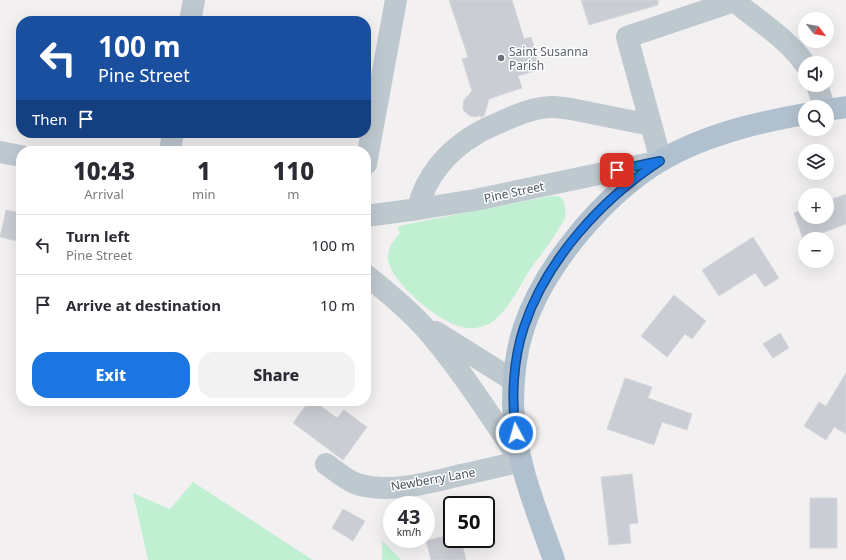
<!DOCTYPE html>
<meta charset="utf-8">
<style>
:root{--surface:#fff;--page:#f2f2f3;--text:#2b2b33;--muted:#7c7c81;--line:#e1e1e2;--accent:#1c76e1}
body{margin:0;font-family:"Noto Sans",sans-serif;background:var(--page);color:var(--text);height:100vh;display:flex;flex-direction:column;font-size:15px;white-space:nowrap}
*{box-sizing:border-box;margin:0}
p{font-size:13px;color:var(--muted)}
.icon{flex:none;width:22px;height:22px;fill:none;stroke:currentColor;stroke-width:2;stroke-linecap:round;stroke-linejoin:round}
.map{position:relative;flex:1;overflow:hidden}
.drawer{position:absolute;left:16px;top:146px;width:355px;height:260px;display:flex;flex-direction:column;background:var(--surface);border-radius:16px;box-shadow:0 4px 16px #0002}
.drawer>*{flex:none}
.banner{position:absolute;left:16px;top:16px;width:355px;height:122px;border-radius:16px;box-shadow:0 4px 16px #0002;background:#1a4fa0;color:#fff;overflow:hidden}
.needle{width:26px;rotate:121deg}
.fabs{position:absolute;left:798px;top:12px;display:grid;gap:8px}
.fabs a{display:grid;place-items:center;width:36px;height:36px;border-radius:50%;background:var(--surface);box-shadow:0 4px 16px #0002;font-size:20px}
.speed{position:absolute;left:383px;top:496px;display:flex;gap:8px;font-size:20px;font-weight:700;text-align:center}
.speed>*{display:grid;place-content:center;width:52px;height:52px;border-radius:50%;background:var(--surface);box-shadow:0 4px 16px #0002;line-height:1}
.speed small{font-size:10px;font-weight:400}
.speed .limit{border:2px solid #111;border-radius:6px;background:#fff;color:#111}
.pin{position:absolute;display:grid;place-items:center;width:34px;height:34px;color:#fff;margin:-17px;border-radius:8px;box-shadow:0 2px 6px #0006}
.me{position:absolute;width:44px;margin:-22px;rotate:354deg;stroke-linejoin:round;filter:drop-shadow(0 0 3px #0008)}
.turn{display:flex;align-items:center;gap:14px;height:84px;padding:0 16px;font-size:18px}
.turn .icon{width:52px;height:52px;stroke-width:2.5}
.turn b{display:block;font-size:28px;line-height:34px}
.then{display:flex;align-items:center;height:38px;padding:0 16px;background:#0003;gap:8px;font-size:15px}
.eta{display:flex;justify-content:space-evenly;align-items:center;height:68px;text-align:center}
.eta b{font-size:24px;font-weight:800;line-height:28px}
.action{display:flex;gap:8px;margin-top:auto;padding:8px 16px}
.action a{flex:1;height:46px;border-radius:16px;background:var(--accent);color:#fff;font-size:16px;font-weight:800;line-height:46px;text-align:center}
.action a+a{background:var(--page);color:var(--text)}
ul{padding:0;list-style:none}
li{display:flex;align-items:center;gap:12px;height:60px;padding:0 16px;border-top:1px solid var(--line)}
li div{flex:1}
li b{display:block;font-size:15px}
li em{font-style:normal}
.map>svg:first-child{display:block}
.green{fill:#c0efd1}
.building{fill:#cacdd3;stroke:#d5d7dc}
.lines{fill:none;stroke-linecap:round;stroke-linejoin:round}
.minor{stroke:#bec8cf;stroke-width:22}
.major{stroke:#b1c0ce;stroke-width:22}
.route-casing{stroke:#124d92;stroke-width:10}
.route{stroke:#1c76e1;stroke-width:7}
.worship-dot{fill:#6b7280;stroke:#fff;stroke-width:1.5}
.labels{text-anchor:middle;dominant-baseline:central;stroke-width:3;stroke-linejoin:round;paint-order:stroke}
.worship-label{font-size:12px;fill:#5b616d;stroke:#fff;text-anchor:start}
.street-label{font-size:12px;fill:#48545e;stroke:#fff}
</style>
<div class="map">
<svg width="846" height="560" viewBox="0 0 846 560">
<rect width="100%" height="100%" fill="#f3f0f1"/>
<path class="green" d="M551,196C552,196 558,196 558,196C566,199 566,211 565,218C556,235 543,252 531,268C521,284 507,312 492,322C485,326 476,329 468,328C445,328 387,281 388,257C388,247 394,240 400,233L397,227L408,224Z
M193,482L313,560H148L133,493L170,509Z
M382,540L401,560H382Z"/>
<path class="building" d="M449,0H512L524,39L531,37L541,69L518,76L522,88L489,99L484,116L480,117V115L476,117L470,116L465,112L463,109V105L464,100L472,91L462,59L468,57Z
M581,0H658V5L589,25Z
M846,194V224L822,233L824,239H803L794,213L805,209V217H827V201Z
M6,210L21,213V242L0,237Z
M753,237L779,278L765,287L755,273L719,296L702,270Z
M674,295L706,321L692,339L685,334L667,357L641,336Z
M780,333L789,348L773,358L763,344Z
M846,373V434L834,427L826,440L804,426L819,402L826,406Z
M625,378L652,387L648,398L692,414L687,430L662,422L654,445L607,429Z
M309,401H314L337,418L344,410L367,427L343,460L293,423Z
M632,474L638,523L629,524L631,543L609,545L601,477Z
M810,498H837V548H810Z
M343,509L365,521L353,541L332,528Z
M452,534V539H461L466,560H431L426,541Z"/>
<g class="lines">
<path class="minor" d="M733,0C757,20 787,38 805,64
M190,21L194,0
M817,85L824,107
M170,151L173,133
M0,152L21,156
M366,164L396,0
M418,209C425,177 447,151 476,134C484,129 494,125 503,121C518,114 536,107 552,107C566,107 579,111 591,113C611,117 631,121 651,125
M366,216L418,209L475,200L661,161L627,37L734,1
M436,332L514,381
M326,464C336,471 346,480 357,484C389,494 429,483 461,475C481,471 501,466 521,461C490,416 461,369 425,328C407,308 386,291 366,275"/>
<path class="major" d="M827,110L846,107
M554,560C536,509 514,458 513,403C513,378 516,351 524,327C545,265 604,195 660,161C704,135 755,123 805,114"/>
</g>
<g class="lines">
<defs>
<path id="route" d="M516,433C511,399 513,360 524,327C546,260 602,199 660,161L617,170"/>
</defs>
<use href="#route" class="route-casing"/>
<use href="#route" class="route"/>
</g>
<circle class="worship-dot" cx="501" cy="58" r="4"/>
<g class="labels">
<g class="worship-label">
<text x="509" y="51">Saint Susanna<tspan x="509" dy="14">Parish</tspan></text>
</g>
<g class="street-label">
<text transform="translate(514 192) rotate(-12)">Pine Street</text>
<text transform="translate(433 479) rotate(-10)">Newberry Lane</text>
</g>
</g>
</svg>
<div class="fabs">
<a><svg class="needle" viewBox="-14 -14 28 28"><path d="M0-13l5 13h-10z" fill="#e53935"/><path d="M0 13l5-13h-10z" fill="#7c7c81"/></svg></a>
<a><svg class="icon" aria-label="sound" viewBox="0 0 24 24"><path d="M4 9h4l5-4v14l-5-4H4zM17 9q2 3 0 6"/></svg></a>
<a><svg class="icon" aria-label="search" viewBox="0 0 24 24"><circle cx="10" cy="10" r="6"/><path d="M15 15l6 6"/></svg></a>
<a><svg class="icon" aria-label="layers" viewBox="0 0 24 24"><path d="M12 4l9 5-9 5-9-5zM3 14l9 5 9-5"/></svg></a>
<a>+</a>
<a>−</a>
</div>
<div class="speed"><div>43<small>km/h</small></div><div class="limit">50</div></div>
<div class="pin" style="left:617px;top:170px;background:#d93025"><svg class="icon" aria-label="arrive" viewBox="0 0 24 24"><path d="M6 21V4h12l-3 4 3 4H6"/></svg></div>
<svg class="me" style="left:516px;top:433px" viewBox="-20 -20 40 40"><circle r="17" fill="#1c76e1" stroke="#fff" stroke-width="3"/><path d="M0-11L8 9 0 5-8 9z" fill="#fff"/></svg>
<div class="banner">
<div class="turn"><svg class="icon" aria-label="left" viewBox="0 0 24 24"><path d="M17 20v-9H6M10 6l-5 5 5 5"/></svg><div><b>100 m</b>Pine Street</div></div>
<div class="then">Then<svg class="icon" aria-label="arrive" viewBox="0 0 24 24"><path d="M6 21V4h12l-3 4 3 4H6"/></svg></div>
</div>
<section class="drawer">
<div class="eta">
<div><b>10:43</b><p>Arrival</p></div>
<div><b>1</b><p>min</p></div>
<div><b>110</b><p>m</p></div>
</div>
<ul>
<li><svg class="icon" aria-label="left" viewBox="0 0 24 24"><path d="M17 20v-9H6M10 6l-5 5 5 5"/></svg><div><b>Turn left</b><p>Pine Street</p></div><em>100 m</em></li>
<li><svg class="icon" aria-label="arrive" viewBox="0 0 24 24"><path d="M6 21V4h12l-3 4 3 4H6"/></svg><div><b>Arrive at destination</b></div><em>10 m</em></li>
</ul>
<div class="action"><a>Exit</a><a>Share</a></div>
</section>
</div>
